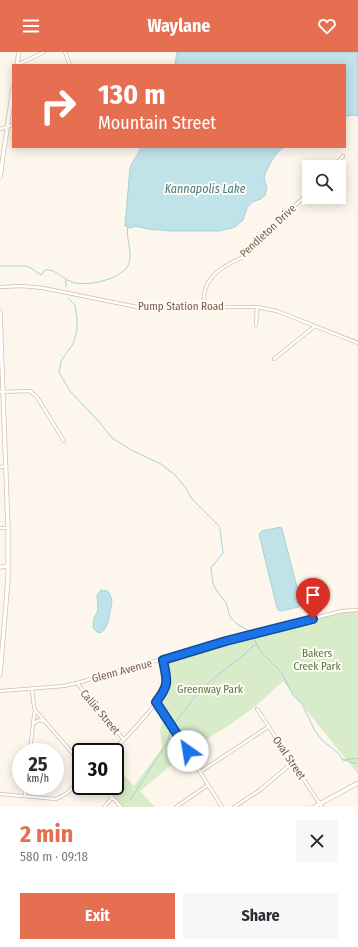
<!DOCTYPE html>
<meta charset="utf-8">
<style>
:root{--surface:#fff;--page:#f7f7f7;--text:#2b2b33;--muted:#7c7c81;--accent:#e76f51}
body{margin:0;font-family:"Fira Sans Condensed",sans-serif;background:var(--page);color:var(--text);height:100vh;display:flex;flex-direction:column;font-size:15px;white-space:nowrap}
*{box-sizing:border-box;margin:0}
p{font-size:13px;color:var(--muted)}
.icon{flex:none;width:22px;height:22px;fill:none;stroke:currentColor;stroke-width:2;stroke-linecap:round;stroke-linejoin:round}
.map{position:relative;height:755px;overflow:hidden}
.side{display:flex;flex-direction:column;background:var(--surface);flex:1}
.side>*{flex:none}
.guide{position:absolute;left:12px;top:12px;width:334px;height:84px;border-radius:0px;box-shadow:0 2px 10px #0003;background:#e76f51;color:#fff;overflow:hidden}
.tools{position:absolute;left:302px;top:108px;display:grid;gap:8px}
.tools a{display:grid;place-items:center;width:44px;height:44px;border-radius:0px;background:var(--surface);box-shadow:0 2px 10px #0003;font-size:20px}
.speed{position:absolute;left:12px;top:691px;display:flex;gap:8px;font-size:20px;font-weight:700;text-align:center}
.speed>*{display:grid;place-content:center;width:52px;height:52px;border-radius:50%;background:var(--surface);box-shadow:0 2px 10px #0003;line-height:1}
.speed small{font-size:10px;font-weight:400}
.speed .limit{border:2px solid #111;border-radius:6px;background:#fff;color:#111}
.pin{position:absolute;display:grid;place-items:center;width:34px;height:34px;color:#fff;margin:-41px -17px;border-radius:50% 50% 50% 0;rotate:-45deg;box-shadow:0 0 4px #0007}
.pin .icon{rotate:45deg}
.me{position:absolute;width:44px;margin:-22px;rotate:328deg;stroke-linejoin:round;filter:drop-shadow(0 0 3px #0008)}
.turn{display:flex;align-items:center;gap:14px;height:84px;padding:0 20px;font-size:18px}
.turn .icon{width:52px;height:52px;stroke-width:2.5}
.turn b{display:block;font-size:28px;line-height:34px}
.round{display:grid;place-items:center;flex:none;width:42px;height:42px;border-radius:0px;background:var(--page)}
.headline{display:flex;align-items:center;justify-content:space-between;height:68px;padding:0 20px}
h1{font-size:24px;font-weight:700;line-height:30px;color:var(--accent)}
.action{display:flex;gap:8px;margin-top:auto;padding:8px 20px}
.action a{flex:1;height:46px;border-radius:0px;background:var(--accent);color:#fff;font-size:16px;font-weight:700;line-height:46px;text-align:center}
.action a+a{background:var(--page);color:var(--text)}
header{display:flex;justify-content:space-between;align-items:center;height:52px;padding:0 20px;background:var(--accent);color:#fff;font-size:18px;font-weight:700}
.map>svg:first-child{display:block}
.green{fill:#d8ecc9}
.water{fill:#bfe3e8;stroke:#a5d3da}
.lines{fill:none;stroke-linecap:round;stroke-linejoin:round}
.stream{stroke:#a5d3da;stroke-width:1}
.street-casing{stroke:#d1beb0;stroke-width:4}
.secondary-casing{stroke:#d6c0b0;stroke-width:5}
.street{stroke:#fff;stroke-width:2.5}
.secondary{stroke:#fff;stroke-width:3.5}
.route-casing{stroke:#114b97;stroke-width:10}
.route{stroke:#1a73e8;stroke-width:7}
.labels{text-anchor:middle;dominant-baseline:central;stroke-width:4;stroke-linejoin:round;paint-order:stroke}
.street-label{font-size:11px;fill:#7a5c4d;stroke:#fffaf3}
.park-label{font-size:11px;fill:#537a41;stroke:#fffaf3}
.water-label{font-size:12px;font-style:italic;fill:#437c86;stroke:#fffaf3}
</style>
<header><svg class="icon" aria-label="menu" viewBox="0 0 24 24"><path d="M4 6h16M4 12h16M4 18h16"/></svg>Waylane<svg class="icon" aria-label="heart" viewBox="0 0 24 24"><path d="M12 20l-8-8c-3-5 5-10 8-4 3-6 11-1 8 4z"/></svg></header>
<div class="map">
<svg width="358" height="755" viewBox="0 0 358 755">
<rect width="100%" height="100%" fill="#fdf6ec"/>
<path class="green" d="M358,558V722L283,629L257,653L228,674L188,699L140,739L155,755H121L104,736L106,734H115V726L121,720L134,734L162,696L160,678L165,663L156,650C169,632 167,629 163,608L226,589L342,559Z"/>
<path class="water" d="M177,0H358V64L353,63L345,64V13H175Z
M141,95H285L280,98L274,105L266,119L264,126L267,137L265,143L261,147L252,150L247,156L243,168L235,175L220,179H172L148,177L135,174L131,176L125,174L130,116C132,108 139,103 141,95Z
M281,475L283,481L301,551V554L299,555L281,559L278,558L276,552L259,482L262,479Z
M101,538L107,539L110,542L112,550L108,570L105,577L100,581L97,580L93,576L94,566L98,558L97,543Z"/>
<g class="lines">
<path class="stream" d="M0,214H26L31,216L41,223L45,218C56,216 64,229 75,231C89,234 124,227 129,211C133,199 125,186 128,174
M66,228V235
M68,246L75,253L77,266V278L73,292L61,309L59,320L70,339L100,371L112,386L133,399L161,412L175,423L186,436L192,447L220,475
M220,477L223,501L211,516L213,532L217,539L226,551L230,565L237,572L251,580
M255,587L256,591L261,600L281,620L293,643L302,652L315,679L322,688L338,701L343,708L358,712
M174,671L178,667L196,643L213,627L246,601L255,592
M343,708L358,706
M130,748L165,694L169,686L170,676"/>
<defs>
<path id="street" d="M65,0L70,13
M17,13L44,0
M0,77L13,73
M333,115L343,104
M0,235L21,234L43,236L137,255H257L277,259L358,291
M205,254C205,249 203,243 205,238C210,220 228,212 243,205L309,140
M256,273L257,255
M274,307L315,274
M0,340L30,339L37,345L64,389
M0,415L6,414
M0,476H8
M77,631L124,688
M32,637L34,655L35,658L33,671
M0,639L64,634L77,631L226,589L342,559L358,558
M156,650L222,755
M257,657L322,755
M35,658L81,711
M30,700L33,672L39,668L43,669
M111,700C123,689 167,644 167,630C167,623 164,615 163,608
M200,720L268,675
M102,734L121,755
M0,742L56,747L66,742L81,728
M25,744L26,734
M104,755L112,746
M176,755L208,733
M234,755L260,738L292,711"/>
<path id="secondary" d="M17,13L19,0
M0,125L13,36
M0,260L8,476V527L0,623
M0,515L8,514
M314,755L358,731"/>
</defs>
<use href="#street" class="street-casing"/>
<use href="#secondary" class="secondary-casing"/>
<use href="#street" class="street"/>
<use href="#secondary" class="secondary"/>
</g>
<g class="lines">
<defs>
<path id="route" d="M188,699L156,650C170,632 167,629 163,608L226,589L313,567"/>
</defs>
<use href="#route" class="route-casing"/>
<use href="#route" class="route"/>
</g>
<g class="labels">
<g class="street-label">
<text transform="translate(268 179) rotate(-43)">Pendleton Drive</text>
<text x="181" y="254">Pump Station Road</text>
<text transform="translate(122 619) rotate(-15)">Glenn Avenue</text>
<text transform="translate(100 660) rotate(50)">Callie Street</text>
<text transform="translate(289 706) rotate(56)">Oval Street</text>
</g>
<g class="park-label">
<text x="317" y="601">Bakers<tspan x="317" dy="13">Creek Park</tspan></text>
<text x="210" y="637">Greenway Park</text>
</g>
<g class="water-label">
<text x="205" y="137">Kannapolis Lake</text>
</g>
</g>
</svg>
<div class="tools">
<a><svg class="icon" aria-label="search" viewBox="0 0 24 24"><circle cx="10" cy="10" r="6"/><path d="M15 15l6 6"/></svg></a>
</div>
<div class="speed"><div>25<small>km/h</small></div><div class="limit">30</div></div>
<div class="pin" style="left:313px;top:567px;background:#d93025"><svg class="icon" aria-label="arrive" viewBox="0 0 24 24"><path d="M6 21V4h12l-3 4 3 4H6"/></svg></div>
<svg class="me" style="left:188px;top:699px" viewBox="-20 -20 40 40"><circle r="19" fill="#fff"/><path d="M0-13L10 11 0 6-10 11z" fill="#1a73e8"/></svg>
<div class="guide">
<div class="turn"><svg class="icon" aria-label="right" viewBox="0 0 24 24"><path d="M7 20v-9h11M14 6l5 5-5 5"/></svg><div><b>130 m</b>Mountain Street</div></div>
</div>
</div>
<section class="side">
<div class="headline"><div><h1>2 min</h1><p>580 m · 09:18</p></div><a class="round"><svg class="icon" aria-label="close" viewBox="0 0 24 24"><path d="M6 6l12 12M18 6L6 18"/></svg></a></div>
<div class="action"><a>Exit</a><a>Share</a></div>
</section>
